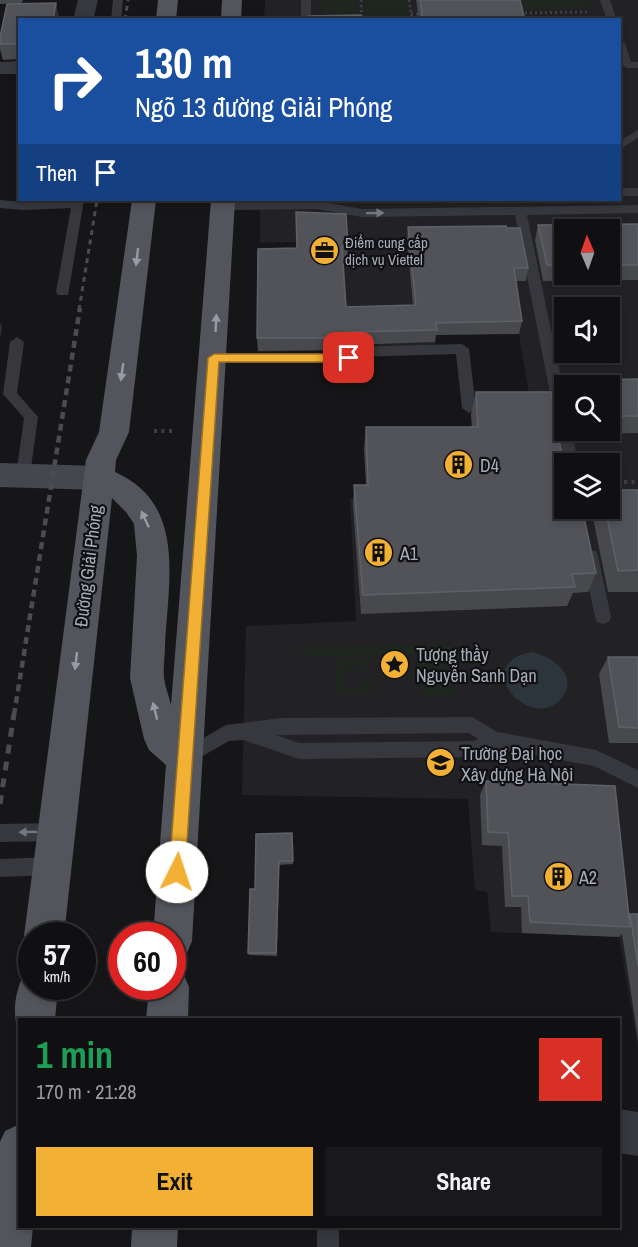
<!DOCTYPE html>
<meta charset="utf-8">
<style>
:root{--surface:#101012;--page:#19191b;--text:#f1f3f6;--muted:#9c9d9f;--line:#303032;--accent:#f2b134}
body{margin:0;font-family:"Archivo Narrow",sans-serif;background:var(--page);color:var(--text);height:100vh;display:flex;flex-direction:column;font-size:22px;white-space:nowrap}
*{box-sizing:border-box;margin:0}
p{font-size:20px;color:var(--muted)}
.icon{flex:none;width:33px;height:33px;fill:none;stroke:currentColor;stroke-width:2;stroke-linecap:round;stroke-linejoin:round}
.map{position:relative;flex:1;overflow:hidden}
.details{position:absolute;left:18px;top:1018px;width:602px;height:210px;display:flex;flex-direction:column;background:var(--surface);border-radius:0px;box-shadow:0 3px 9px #0003,0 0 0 2px var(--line)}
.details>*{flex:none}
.banner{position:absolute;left:18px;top:18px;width:603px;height:183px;border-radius:0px;box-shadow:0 3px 9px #0003,0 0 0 2px var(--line);background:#1a4fa0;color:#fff;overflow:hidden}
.needle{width:39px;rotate:358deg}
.tools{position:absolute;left:554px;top:219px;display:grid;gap:12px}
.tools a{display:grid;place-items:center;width:66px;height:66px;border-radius:0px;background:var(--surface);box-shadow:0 3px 9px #0003,0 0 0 2px var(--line);font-size:30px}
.speed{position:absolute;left:18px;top:922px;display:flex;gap:12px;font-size:30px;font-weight:700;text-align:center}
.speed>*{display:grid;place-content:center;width:78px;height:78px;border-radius:50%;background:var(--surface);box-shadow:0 3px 9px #0003,0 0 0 2px var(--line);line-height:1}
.speed small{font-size:15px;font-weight:400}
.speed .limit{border:9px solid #d22;background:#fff;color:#111}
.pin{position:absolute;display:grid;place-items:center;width:51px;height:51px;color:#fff;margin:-26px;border-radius:12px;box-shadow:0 3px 9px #0006}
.me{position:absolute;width:66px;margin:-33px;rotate:4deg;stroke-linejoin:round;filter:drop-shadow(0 0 4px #0008)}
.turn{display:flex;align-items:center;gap:21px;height:126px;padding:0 18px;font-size:27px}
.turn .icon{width:78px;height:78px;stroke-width:2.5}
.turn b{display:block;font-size:42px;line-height:51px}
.then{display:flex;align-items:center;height:57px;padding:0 18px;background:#0003;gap:12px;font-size:22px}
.round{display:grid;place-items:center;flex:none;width:63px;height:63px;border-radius:0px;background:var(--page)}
.headline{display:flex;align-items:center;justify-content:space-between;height:102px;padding:0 18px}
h1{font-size:36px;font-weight:700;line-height:45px;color:#1e9e55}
.cta{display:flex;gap:12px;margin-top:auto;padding:12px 18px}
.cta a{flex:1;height:69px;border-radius:0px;background:var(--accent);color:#111;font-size:24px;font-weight:700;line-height:69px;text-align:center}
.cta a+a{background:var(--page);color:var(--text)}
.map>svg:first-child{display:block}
.built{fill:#222225;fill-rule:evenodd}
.green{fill:#1e261f}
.water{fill:#2c353c}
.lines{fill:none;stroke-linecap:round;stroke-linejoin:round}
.path-far1{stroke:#3d3f44;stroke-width:3;stroke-dasharray:2 3;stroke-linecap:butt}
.path{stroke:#3d3f44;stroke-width:4;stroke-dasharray:3 4.5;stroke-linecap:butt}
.lane{fill:#37383d;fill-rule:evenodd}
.street{fill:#37383d;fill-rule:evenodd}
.secondary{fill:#45474d;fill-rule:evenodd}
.primary{fill:#53555c;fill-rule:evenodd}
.rail-far2{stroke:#4a4c52;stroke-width:3;stroke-dasharray:5 4.5;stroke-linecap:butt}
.rail-far1{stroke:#4a4c52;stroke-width:4.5;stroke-dasharray:7 5;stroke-linecap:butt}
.rail{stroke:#4a4c52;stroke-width:5;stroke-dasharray:9 8;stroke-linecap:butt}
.wall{fill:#47494d;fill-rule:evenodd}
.shaded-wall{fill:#2f3033}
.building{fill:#525359;stroke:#5f6168;stroke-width:1.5}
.oneway{fill:#757881}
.oneway2{fill:#979ba6}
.route{fill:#f2b134;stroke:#9d7322;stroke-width:1.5}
.labels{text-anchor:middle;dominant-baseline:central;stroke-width:4.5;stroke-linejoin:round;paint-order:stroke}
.far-poi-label{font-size:15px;fill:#a8adb8;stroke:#111113;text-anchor:start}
.poi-label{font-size:18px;fill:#a8adb8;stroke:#111113;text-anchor:start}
.street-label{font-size:18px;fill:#a8adb8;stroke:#111113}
</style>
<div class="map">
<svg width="638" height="1247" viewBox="0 0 638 1247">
<rect width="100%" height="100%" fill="#161618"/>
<path class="built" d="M265,0H638V1048L619,937L491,932L487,892L475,890L468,799L242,795L246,626L356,621L350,498L367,496L364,448L474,447L470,414L532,413L519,334L435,335L436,348L258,352L259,261L297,260L296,242L260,243V200H620V20L264,19ZM564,230H609V274H564ZM564,308H609V352H564ZM564,386H609V430H564ZM564,464H609V508H564Z"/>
<path class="green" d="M322,0H358L359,19H323Z
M364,0H406L409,19H366Z
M513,0H588L590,9L516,10Z
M458,645L459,654L302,655V647Z
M336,659H368V672C356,671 359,661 344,670L342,682C349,689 355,690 364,685L365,680H369L370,694H336Z
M417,660H450L453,696H421L418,682L438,688L444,681L443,674L438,669L426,668L423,672L418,673Z"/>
<path class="water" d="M532,652C553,656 581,677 560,700C528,732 469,663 532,652Z"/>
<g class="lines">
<path class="path-far1" d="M361,0L362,20
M409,0L412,20
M520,13L587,12
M411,14H423"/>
<path class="path" d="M154,431H175
M609,482H638"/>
<path class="lane" d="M113,0H123L121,20H111Z
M301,0H311V20H301Z
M600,0H610L617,20H607Z
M620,40L625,43L631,62H638V68H627L622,65Z
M638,130V138L620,149V141Z
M620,188H638V196H620Z
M0,200L23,202L84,200L68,295H58L56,292L71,208L23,210L0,208Z
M317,201L362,209L638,205V213L527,215L564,392V430H572L578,464H564L515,215L362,217L317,209L223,210L217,206L223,202Z
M17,337L24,342L17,393L38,417L30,475L28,479H18L16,475L24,418L3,394L10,342Z
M462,344L469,349L476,408L469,413L462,408L456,354L356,357L354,361L349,363H214L207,358L214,353H342L344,349L349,347Z
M590,550L596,551L598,556L611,617L609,622L603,624L597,622L595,617L582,556L584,551Z
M472,717L497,732L596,750L638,770V788L594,766L495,748L478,757L299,759L244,740L229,741L185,766L179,764L176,758L179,752L226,725L281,718ZM469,733L478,739L475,741L299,743L276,735Z
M56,823L63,826L65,832L63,838L56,841L0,842V824Z
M52,857L59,859L61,866L59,873L52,875L0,877V859Z
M317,1227H339V1247H317Z"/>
<path class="street" d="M78,0H98L93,20H73Z
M20,61V74H0V62Z
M618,1109L638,1112V1156L618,1153Z"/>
<path class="secondary" d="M0,463L99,466L110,470L114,478L110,486L99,490L0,487Z"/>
<path class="primary" d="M158,0H178L176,20H156Z
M222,0H242L241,20H221Z
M132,200H156L129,432L116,460L115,472C187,504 168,581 165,646C165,656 163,668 164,678C165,687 169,696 171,705L211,200H235L192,941L186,955L172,961V936H153L166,765L149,750L144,739L130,678L137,556L134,524L126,512L112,498L64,936H32V951L24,936L86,460L99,432Z
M172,968L183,973L189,987L188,1020H146L149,987H172Z
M32,969V987H58L55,1020H20V1035C11,1014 15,993 24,973Z
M20,1124V1227H33L31,1247H0V1142L5,1131Z
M132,1227H178L177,1247H131Z"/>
<path class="rail-far2" d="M125,20L128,0
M79,310L97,200"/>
<path class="rail-far1" d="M14,715L80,308"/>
<path class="rail" d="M0,804L14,714"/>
</g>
<path class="wall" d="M0,0H23L22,3L0,4Z
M416,0H520L525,20H419Z
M56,3L59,20H20V59L3,60L0,49V37L7,4Z
M638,224V280L543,281L535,240L538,225ZM564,230H609V274H564Z
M408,227L507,228L528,268L526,281H516L522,321L519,334L436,335L435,342L349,345L341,350L258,351L257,338L258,249L348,247L347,260H343L346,307L413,305L407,240Z
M638,379V433L590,434L589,430H609V386H586L588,380Z
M476,392L564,508L596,573L588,592L573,593L567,606L361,614L353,505L354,485H366L364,448L366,427H472L471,414Z
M638,490V592H608L592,513L594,508H609Z
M608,657H638V743H609L599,674Z
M486,781L629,915L630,914H638V1039L622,934L619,937L522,933L521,907H505L502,846L482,845L480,795Z
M292,833L293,864L279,865L277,956L249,955L248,953L255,889Z"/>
<path class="shaded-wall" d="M56,3L59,18V20H53Z
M0,322L2,328L0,338Z
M349,332V345L341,350V338Z"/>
<path class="building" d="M420,0H520L525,20H423Z
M56,3L53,20H20V44H0V37L7,4Z
M361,15L362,20H309L308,16Z
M296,212L346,214L348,247H342L346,307L416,305L408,227L506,226L507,228H520L528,268H514L522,321L436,323L437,330L349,332L341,338H257L258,249L297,248Z
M638,224V265H609V230H564V265H547L538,225Z
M638,379V416H609V386H589L588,380Z
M476,392H551L564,469V508H582L596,573L572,574L575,587L363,595L354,485H368L366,427H478Z
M609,490H638V570L618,571L605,508H609Z
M608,657H638V728L619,727Z
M486,781L615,786L630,927L530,922L528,896H512L508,833L488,832Z
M292,833L293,861H279L276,953H248L250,889H255L256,834Z
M630,914H638V965Z"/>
<defs><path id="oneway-solid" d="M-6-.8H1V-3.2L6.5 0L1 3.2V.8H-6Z" transform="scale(1.5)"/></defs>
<g class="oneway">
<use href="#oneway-solid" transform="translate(375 213) rotate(-1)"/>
<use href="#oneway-solid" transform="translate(28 832) rotate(179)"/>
</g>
<g class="oneway2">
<use href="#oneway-solid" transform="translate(137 257) rotate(97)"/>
<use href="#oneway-solid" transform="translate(216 323) rotate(-87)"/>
<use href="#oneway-solid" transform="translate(122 372) rotate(98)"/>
<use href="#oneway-solid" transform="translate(145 519) rotate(-115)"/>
<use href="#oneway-solid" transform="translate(76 661) rotate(97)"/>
<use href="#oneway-solid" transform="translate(155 711) rotate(-104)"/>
</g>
<path class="route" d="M214,354H349L355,358L349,362H219L185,872L183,878L177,880L172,878L169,872L208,358Z"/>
<defs>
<symbol id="office-disc" viewBox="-11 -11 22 22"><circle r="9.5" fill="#f2b134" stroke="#111113"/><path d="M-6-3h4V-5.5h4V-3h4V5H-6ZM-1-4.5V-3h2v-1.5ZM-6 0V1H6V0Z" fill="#111"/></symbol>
<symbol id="building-disc" viewBox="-11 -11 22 22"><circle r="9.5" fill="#f2b134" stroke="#111113"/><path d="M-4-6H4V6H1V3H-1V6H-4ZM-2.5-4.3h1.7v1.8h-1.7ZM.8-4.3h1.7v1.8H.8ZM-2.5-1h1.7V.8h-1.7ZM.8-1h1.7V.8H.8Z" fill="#111"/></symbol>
<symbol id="sight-disc" viewBox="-11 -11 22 22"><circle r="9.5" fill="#f2b134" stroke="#111113"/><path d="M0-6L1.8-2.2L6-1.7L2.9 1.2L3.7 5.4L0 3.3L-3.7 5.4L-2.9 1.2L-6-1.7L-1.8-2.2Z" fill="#111"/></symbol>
<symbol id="university-disc" viewBox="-11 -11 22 22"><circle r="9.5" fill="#f2b134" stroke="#111113"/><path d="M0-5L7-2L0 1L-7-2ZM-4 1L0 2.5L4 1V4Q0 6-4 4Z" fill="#111"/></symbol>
</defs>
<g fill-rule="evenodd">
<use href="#office-disc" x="308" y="234" width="33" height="33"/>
<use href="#building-disc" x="442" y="448" width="33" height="33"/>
<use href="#building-disc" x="362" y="536" width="33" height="33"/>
<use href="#sight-disc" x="378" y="648" width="33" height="33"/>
<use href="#university-disc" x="424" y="746" width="33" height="33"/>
<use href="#building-disc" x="542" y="860" width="33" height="33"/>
</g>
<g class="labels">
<g class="far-poi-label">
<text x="345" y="242">Điểm cung cấp<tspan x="345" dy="17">dịch vụ Viettel</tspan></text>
</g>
<g class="poi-label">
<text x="480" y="465">D4</text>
<text x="400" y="553">A1</text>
<text x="416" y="654">Tượng thầy<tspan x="416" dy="21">Nguyễn Sanh Dạn</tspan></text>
<text x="461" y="753">Trường Đại học<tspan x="461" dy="21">Xây dựng Hà Nội</tspan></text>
<text x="579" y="877">A2</text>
</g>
<g class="street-label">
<text transform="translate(88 566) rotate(-83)">Đường Giải Phóng</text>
</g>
</g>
</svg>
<div class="tools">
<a><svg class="needle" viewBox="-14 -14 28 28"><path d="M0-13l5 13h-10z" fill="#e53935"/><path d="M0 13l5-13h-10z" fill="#9c9d9f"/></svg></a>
<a><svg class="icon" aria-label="sound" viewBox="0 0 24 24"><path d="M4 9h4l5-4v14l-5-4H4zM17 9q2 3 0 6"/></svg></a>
<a><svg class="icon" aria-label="search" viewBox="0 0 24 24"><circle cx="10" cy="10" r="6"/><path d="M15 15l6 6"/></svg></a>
<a><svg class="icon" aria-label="layers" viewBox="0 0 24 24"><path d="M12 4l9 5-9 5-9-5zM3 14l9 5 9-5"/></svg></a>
</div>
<div class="speed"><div>57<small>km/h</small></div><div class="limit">60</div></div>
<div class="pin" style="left:349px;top:358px;background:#d93025"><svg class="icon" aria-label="arrive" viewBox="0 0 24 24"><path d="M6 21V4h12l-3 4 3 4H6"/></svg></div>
<svg class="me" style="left:177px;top:872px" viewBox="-20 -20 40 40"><circle r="19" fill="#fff"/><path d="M0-13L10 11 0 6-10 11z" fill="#f2b134"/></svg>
<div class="banner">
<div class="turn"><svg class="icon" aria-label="right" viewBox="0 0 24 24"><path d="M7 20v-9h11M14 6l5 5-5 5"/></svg><div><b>130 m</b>Ngõ 13 đường Giải Phóng</div></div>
<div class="then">Then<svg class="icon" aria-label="arrive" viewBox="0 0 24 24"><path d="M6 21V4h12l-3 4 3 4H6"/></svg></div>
</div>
<section class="details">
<div class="headline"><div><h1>1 min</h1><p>170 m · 21:28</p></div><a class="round" style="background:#d93025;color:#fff"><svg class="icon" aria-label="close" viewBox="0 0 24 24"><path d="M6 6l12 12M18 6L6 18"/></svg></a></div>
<div class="cta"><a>Exit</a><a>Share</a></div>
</section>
</div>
